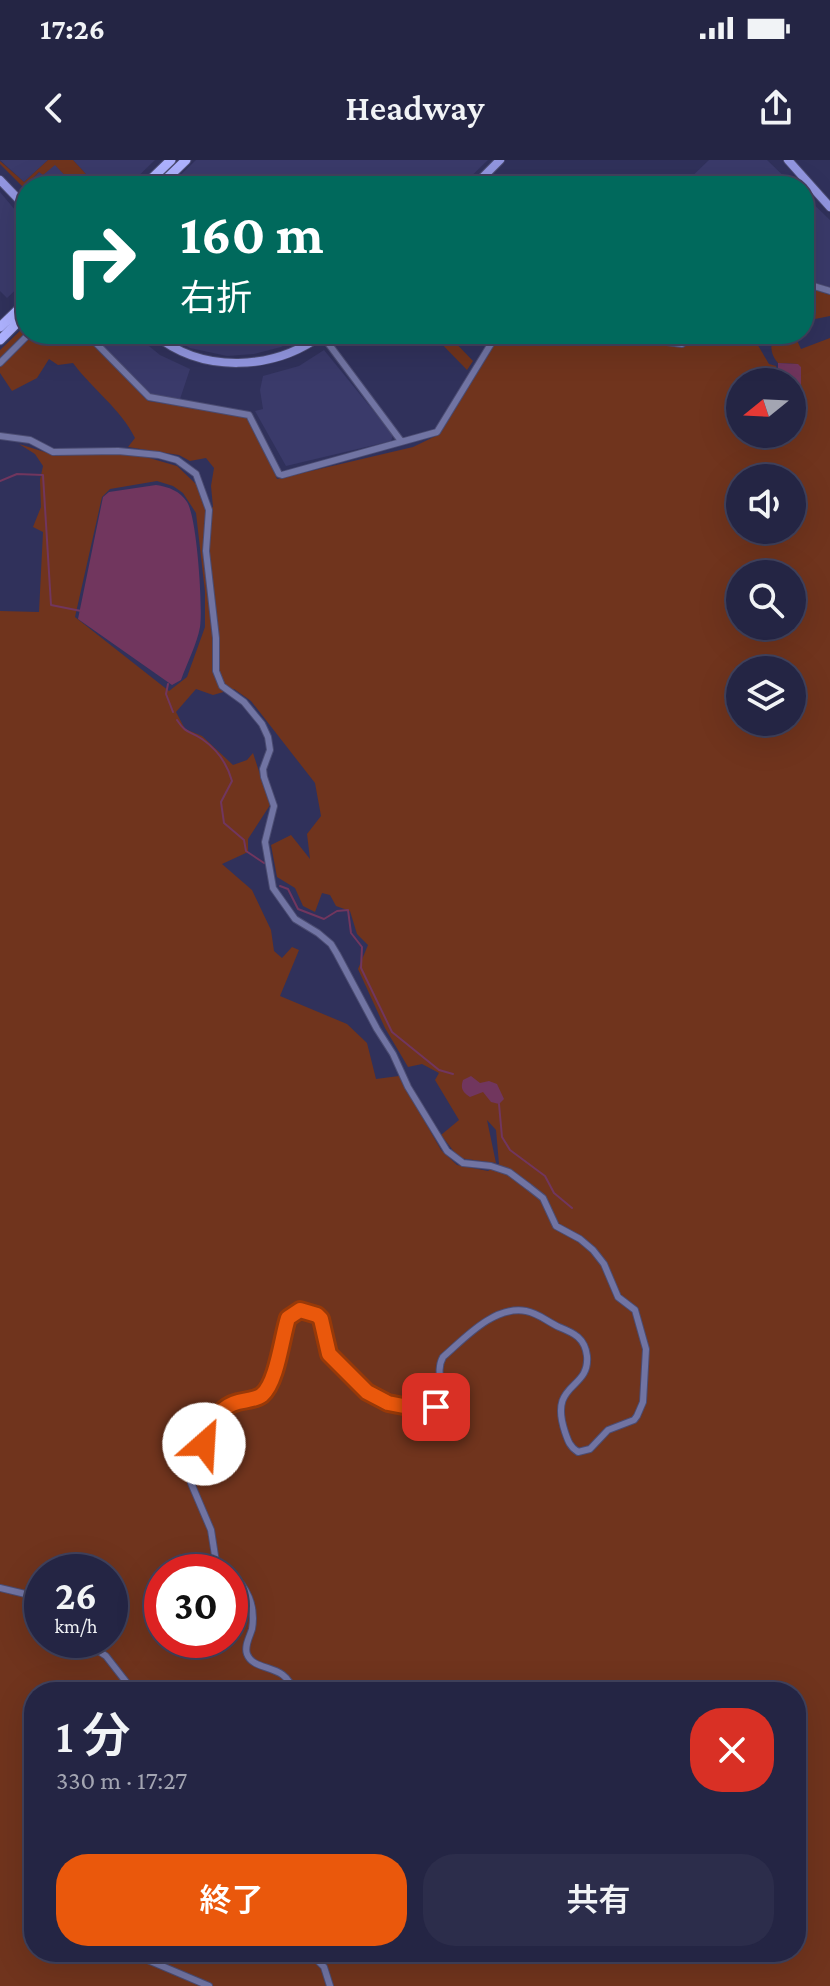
<!DOCTYPE html>
<html lang="ja">
<meta charset="utf-8">
<style>
:root{--surface:#242544;--page:#2c2d4b;--text:#f1f3f6;--muted:#a3a5b2;--line:#41425d;--accent:#ea580c}
body{margin:0;font-family:"Crimson Pro","Noto Sans JP",serif;background:var(--page);color:var(--text);height:100vh;display:flex;flex-direction:column;font-size:30px;white-space:nowrap}
*{box-sizing:border-box;margin:0}
p{font-size:26px;color:var(--muted)}
.icon{flex:none;width:44px;height:44px;fill:none;stroke:currentColor;stroke-width:2;stroke-linecap:round;stroke-linejoin:round}
.map{position:relative;flex:1;overflow:hidden}
.drawer{position:absolute;left:24px;top:1522px;width:782px;height:280px;display:flex;flex-direction:column;background:var(--surface);border-radius:32px;box-shadow:0 8px 32px #0002,0 0 0 2px var(--line)}
.drawer>*{flex:none}
.top-card{position:absolute;left:16px;top:16px;width:798px;height:168px;border-radius:32px;box-shadow:0 8px 32px #0002,0 0 0 2px var(--line);background:#00695c;color:#fff;overflow:hidden}
.needle{width:52px;rotate:252deg}
.buttons{position:absolute;left:726px;top:208px;display:grid;gap:16px}
.buttons a{display:grid;place-items:center;width:80px;height:80px;border-radius:50%;background:var(--surface);box-shadow:0 8px 32px #0002,0 0 0 2px var(--line);font-size:40px}
.speed{position:absolute;left:24px;top:1394px;display:flex;gap:16px;font-size:40px;font-weight:700;text-align:center}
.speed>*{display:grid;place-content:center;width:104px;height:104px;border-radius:50%;background:var(--surface);box-shadow:0 8px 32px #0002,0 0 0 2px var(--line);line-height:1}
.speed small{font-size:20px;font-weight:400}
.speed .limit{border:12px solid #d22;background:#fff;color:#111}
.pin{position:absolute;display:grid;place-items:center;width:68px;height:68px;color:#fff;margin:-34px;border-radius:16px;box-shadow:0 4px 12px #0006}
.me{position:absolute;width:88px;margin:-44px;rotate:26deg;stroke-linejoin:round;filter:drop-shadow(0 0 6px #0008)}
.turn{display:flex;align-items:center;gap:28px;height:168px;padding:0 32px;font-size:36px}
.turn .icon{width:104px;height:104px;stroke-width:2.5}
.turn b{display:block;font-size:56px;line-height:68px}
.round{display:grid;place-items:center;flex:none;width:84px;height:84px;border-radius:32px;background:var(--page)}
.overview{display:flex;align-items:center;justify-content:space-between;height:136px;padding:0 32px}
h1{font-size:48px;font-weight:600;line-height:60px}
.cta{display:flex;gap:16px;margin-top:auto;padding:16px 32px}
.cta a{flex:1;height:92px;border-radius:32px;background:var(--accent);color:#fff;font-size:32px;font-weight:600;line-height:92px;text-align:center}
.cta a+a{background:var(--page);color:var(--text)}
.status{display:flex;justify-content:space-between;align-items:center;height:56px;padding:0 40px;background:var(--surface);direction:ltr}
.status svg{height:22px;fill:currentColor}
header{display:flex;justify-content:space-between;align-items:center;height:104px;padding:0 32px;background:var(--surface);font-size:36px;font-weight:600}
.map>svg:first-child{display:block}
.built{fill:#3a3a6a}
.green{fill:#70341d;fill-rule:evenodd}
.water{fill:#71365e}
.lines{fill:none;stroke-linecap:round;stroke-linejoin:round}
.stream{stroke:#71365e;stroke-width:2}
.street-casing{stroke:#4b4c72;stroke-width:8}
.secondary-casing{stroke:#4b4c72;stroke-width:10}
.primary-casing{stroke:#4b4c72;stroke-width:11}
.street{stroke:#7174a3;stroke-width:6}
.secondary{stroke:#9296e0;stroke-width:8}
.primary{stroke:#aeb2ff;stroke-width:9}
.route-casing{stroke:#983908;stroke-width:20}
.route{stroke:#ea580c;stroke-width:14}
</style>
<div class="status"><b>17:26</b><svg viewBox="0 0 49 12"><path d="M0 12V9h3v3zM5 12V6h3v6zM10 12V3h3v9zM15 12V0h3v12zM26 1h20v11H26zM47 4h2v5h-2z"/></svg></div>
<header><svg class="icon" aria-label="back" viewBox="0 0 24 24"><path d="M15 5l-7 7 7 7"/></svg>Headway<svg class="icon" aria-label="share" viewBox="0 0 24 24"><path d="M12 15V3M7 8l5-5 5 5M5 13v7h14v-7"/></svg></header>
<div class="map">
<svg width="830" height="1826" viewBox="0 0 830 1826">
<rect width="100%" height="100%" fill="#30315b"/>
<path class="built" d="M0,0H48L24,22Z
M73,0H155L128,26H97Z
M196,0H488L461,26H169Z
M709,0H767L794,26H682Z
M55,4L75,26H33L35,24L31,20L40,11Z
M0,32L26,63V120L7,138L0,131Z
M804,35L830,60V127L804,119Z
M91,174H134L160,195L190,209L180,239L150,234Z
M165,174H307L281,187L254,194L227,196L190,188Z
M324,190L393,275L391,281L286,306L255,251L263,249L260,230L263,216L299,206Z"/>
<path class="green" d="M48,0H73L97,26H75L55,5L43,15L39,12L31,20L35,24L26,26V30L0,4V1L24,22Z
M804,126L830,135V156L815,159L810,149L804,150Z
M26,165V174H83L148,241L250,257L277,319L413,287L440,274L501,174H654L665,185L683,187L697,174H760L756,182L769,204L776,206L778,222H740V274H792V235L798,236V204L778,203C770,194 770,185 774,174H794L801,189L830,178V1826H0V451L39,452L43,372L33,367L41,347L40,320L43,306L35,294L19,284L51,294L132,293L177,306L197,325L206,350L213,347L211,326L214,308L206,298L190,301L179,295L128,287L135,278C121,249 92,229 73,203L58,205L49,199L37,218L12,231L0,213V190ZM740,318H792V370H740ZM157,321L173,326L183,333L196,353L205,432V467L187,517L169,531L75,457L102,337L110,329ZM740,414H792V466H740ZM740,510H792V562H740ZM196,529L213,535L234,529L251,541L315,623L321,656L307,674L310,699L291,675L271,685L277,717L295,728L303,746L315,752L322,733L330,735L336,746L350,751L357,774L368,785L358,809L385,868L408,907L422,904L439,913L435,920L459,960L441,975L459,998L496,1003L487,960L496,970L499,1004L488,1011L457,1005L441,990L399,916L376,919L367,883L347,864L280,836L299,790L292,787L282,798L274,791L271,770L252,730L222,704L248,692V679L270,645L253,593L247,600L233,605L202,576L185,569L176,552ZM42,1412H110V1480H42ZM162,1412H230V1480H162ZM34,1532H796V1792H34Z
M432,174H447L473,201L467,210Z"/>
<path class="water" d="M778,203L798,204L801,207V233L798,236L792,235V222H778Z
M156,325C169,327 180,331 187,342C197,357 203,448 200,467C197,484 187,503 181,520L172,525L78,459L103,337L109,332Z
M471,916L480,923L489,921L497,924L504,939L499,944L491,942L483,932L470,937C463,932 460,929 463,920Z"/>
<g class="lines">
<path class="stream" d="M0,321L17,314L43,315L51,445L81,451
M168,524L166,534L173,552
M177,560C186,574 190,571 202,579C218,590 227,603 232,621L221,642L224,663L244,680L246,691L264,703
M280,726L288,729L298,749L324,759L337,751L348,750L351,773L362,787L361,808L392,872L439,910L453,914
M499,944L502,977L510,990L545,1016L554,1033L572,1048"/>
<defs>
<path id="street" d="M804,123L830,131
M87,174L149,237L249,255L279,314L282,315L437,272L497,174
M659,174L667,182L682,184L693,174
M322,175L401,281
M0,203L29,174
M0,276L30,280L53,292L118,291L159,295L177,300L196,314L209,350L206,391L216,478V511L222,526L244,542L262,564L268,577L270,590L263,609L264,617L274,646L265,682L273,728L295,759L318,773L331,784L337,794L377,869L393,894L408,927L447,991L463,1003L491,1006L509,1012L529,1027L543,1038L556,1066L580,1079L593,1090L604,1104L618,1137L635,1150L646,1189L643,1242L637,1256L634,1260L608,1270L590,1289L578,1292C570,1287 568,1281 565,1272C548,1221 590,1231 587,1196C585,1178 574,1173 559,1167C548,1162 538,1153 526,1151C494,1145 464,1179 443,1197C435,1211 444,1228 440,1243C431,1252 422,1249 411,1247C379,1241 369,1235 348,1211C342,1205 334,1201 330,1194C323,1183 329,1169 320,1158C311,1147 297,1148 288,1158C282,1176 277,1224 262,1235C250,1244 233,1240 220,1250L200,1296L191,1323L211,1370L216,1402L229,1412
M230,1413C247,1426 256,1446 252,1469C250,1476 244,1486 247,1494C254,1513 287,1502 293,1532
M0,1428L42,1438
M82,1480L106,1496L127,1523L151,1532
M129,1792L209,1826
M309,1792L324,1807L330,1826"/>
<path id="secondary" d="M788,0L830,47
M0,20L26,47
M474,26L500,0
M154,174C202,214 274,211 323,174"/>
<path id="primary" d="M144,26L171,0
M159,26L186,0
M0,167L26,142
M0,180L26,154"/>
</defs>
<use href="#street" class="street-casing"/>
<use href="#secondary" class="secondary-casing"/>
<use href="#primary" class="primary-casing"/>
<use href="#street" class="street"/>
<use href="#secondary" class="secondary"/>
<use href="#primary" class="primary"/>
</g>
<g class="lines">
<defs>
<path id="route" d="M204,1284C214,1266 215,1248 238,1242C245,1240 256,1240 262,1235C277,1223 282,1176 288,1158L300,1150L317,1155L321,1159L329,1194L367,1232L388,1243L424,1250L436,1247"/>
</defs>
<use href="#route" class="route-casing"/>
<use href="#route" class="route"/>
</g>
</svg>
<div class="buttons">
<a><svg class="needle" viewBox="-14 -14 28 28"><path d="M0-13l5 13h-10z" fill="#e53935"/><path d="M0 13l5-13h-10z" fill="#a3a5b2"/></svg></a>
<a><svg class="icon" aria-label="sound" viewBox="0 0 24 24"><path d="M4 9h4l5-4v14l-5-4H4zM17 9q2 3 0 6"/></svg></a>
<a><svg class="icon" aria-label="search" viewBox="0 0 24 24"><circle cx="10" cy="10" r="6"/><path d="M15 15l6 6"/></svg></a>
<a><svg class="icon" aria-label="layers" viewBox="0 0 24 24"><path d="M12 4l9 5-9 5-9-5zM3 14l9 5 9-5"/></svg></a>
</div>
<div class="speed"><div>26<small>km/h</small></div><div class="limit">30</div></div>
<div class="pin" style="left:436px;top:1247px;background:#d93025"><svg class="icon" aria-label="arrive" viewBox="0 0 24 24"><path d="M6 21V4h12l-3 4 3 4H6"/></svg></div>
<svg class="me" style="left:204px;top:1284px" viewBox="-20 -20 40 40"><circle r="19" fill="#fff"/><path d="M0-13L10 11 0 6-10 11z" fill="#ea580c"/></svg>
<div class="top-card">
<div class="turn"><svg class="icon" aria-label="right" viewBox="0 0 24 24"><path d="M7 20v-9h11M14 6l5 5-5 5"/></svg><div><b>160 m</b>右折</div></div>
</div>
<section class="drawer">
<div class="overview"><div><h1>1 分</h1><p>330 m · 17:27</p></div><a class="round" style="background:#d93025;color:#fff"><svg class="icon" aria-label="close" viewBox="0 0 24 24"><path d="M6 6l12 12M18 6L6 18"/></svg></a></div>
<div class="cta"><a>終了</a><a>共有</a></div>
</section>
</div>
